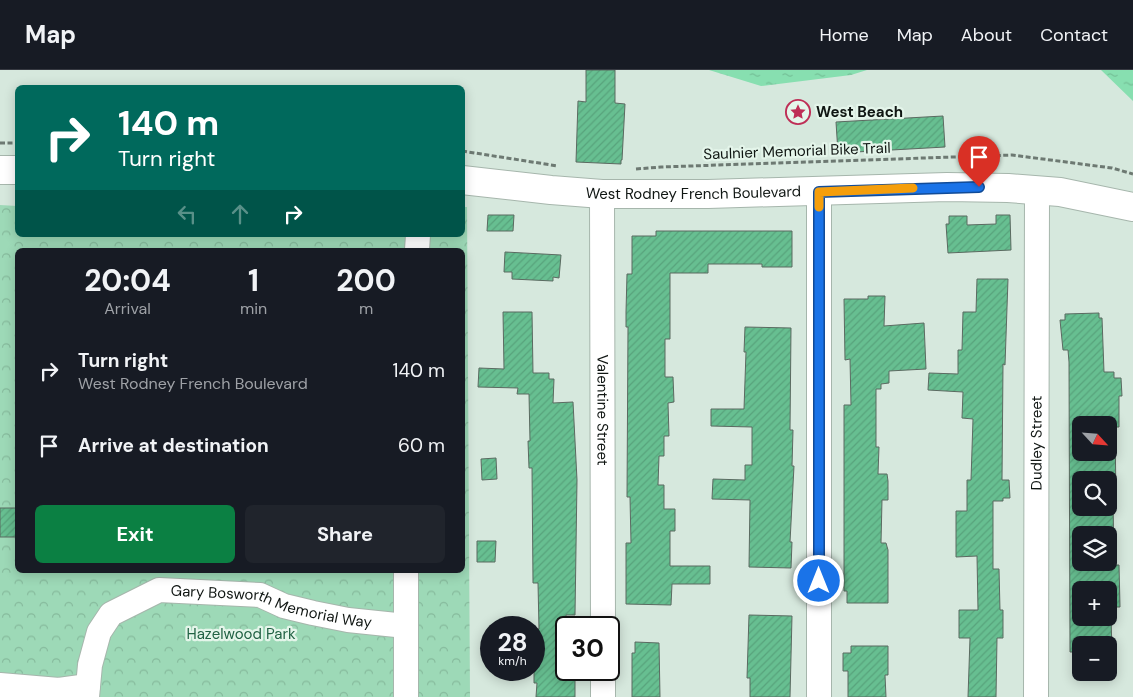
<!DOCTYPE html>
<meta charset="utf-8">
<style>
:root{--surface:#171b24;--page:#20242c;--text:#f1f3f6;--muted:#9ea1a6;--line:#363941;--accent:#0b8043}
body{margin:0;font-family:"DM Sans",sans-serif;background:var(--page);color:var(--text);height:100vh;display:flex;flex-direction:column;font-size:19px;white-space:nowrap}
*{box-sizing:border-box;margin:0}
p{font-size:16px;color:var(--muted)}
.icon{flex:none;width:28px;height:28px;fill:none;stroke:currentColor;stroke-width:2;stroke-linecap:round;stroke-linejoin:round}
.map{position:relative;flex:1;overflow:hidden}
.panel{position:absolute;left:15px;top:178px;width:450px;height:325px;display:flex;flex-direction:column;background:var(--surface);border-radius:8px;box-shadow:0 2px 12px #0003}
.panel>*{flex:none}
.top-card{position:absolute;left:15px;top:15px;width:450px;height:152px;border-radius:8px;box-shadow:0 2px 12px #0003;background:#00695c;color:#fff;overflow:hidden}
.needle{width:32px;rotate:116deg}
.fabs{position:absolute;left:1072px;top:346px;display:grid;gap:10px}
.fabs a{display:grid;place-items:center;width:45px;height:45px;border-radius:8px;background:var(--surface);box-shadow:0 2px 12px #0003;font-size:25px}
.speed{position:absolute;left:480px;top:546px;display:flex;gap:10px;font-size:25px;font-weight:700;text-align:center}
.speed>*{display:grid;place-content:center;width:65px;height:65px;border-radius:50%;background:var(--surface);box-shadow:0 2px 12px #0003;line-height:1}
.speed small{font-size:12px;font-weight:400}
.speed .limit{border:2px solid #111;border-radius:8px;background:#fff;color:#111}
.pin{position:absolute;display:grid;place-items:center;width:42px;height:42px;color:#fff;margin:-51px -21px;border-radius:50% 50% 50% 0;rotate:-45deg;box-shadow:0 0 5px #0007}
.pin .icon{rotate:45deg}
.me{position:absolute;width:55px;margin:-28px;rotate:0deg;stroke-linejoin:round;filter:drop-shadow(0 0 4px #0008)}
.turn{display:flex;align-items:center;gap:18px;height:105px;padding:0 20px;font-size:22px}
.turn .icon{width:65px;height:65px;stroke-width:2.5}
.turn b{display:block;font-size:35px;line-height:42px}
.lanes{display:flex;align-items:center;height:48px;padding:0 20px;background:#0003;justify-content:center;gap:25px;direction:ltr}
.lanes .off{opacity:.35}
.eta{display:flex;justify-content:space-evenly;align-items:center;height:85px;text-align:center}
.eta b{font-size:30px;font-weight:700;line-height:35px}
.action{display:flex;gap:10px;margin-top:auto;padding:10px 20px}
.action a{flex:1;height:58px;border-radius:8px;background:var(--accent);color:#fff;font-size:20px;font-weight:700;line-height:58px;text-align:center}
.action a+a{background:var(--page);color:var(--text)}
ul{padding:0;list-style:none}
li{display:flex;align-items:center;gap:15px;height:75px;padding:0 20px}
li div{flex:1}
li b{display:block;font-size:19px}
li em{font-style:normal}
header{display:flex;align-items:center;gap:30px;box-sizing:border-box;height:70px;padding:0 25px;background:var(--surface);border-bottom:1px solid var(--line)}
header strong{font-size:24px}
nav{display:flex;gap:28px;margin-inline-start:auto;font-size:18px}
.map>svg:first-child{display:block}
.park{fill:url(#park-crowns);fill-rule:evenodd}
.water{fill:url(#water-ripples)}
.building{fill:url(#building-hatch);stroke:#5b6a61;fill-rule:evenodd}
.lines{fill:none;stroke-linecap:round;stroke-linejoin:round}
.minor-casing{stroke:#a6b6ac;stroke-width:26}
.major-casing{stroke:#a6b6ac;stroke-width:30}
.path{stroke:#6d7972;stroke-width:3;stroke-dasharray:5 2.5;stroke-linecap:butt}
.minor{stroke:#fff;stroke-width:24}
.major{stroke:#fff;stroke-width:28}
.route-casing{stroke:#114b97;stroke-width:12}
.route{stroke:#1a73e8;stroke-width:9}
.slow{stroke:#f59e0b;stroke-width:9}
.labels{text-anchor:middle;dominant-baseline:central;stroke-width:4.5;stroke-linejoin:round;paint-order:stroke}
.poi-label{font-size:15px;font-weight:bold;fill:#101613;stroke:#e4f5ea;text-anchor:start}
.street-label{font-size:15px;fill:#101613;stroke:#e4f5ea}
.park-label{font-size:15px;fill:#216244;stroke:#e4f5ea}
</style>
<header>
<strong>Map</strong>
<nav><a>Home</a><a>Map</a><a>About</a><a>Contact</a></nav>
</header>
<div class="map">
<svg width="1133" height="627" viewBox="0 0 1133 627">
<defs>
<pattern id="park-crowns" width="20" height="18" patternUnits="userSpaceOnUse" patternTransform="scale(1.25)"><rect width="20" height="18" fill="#9dd9b7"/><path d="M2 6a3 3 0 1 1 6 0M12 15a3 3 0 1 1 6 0" fill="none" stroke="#86ba9c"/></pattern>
<pattern id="water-ripples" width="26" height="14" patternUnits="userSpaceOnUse" patternTransform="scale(1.25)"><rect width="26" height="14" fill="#87dfb0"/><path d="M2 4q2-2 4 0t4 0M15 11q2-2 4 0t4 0" fill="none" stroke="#74bf96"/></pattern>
<pattern id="building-hatch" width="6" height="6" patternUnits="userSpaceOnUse" patternTransform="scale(1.25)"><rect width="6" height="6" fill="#67bf91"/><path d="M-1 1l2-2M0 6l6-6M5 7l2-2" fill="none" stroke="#58a37c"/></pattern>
</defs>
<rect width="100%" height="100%" fill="#d6e8dd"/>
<path class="park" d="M0,135L17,136L18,165H462L463,137H467L470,627H0ZM18,180H462V500H18Z"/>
<path class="water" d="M709,0H867L851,5L761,16Z
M1101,0H1133V31Z"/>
<path class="building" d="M586,0H615V33L625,34L622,90H621V94L576,92L578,31L586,32Z
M943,46L945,77L838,83L836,52Z
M488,145H514L513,161H487Z
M996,145H1010L1011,180L948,183L946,154H949V146H967V155L996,154Z
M656,161H792V197H762V194H708V203H670V269H665V307H673L674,332L668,333L669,366H664V386H659L658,415H664V439H675V461H670V496H710V514H672L671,535L626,534V473H631L630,427H627L628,257H626V242L627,204H632V166H656Z
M505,182L561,185L559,208L553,207V211L512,209V202H504Z
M977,209H1008L1005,295L1003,294L1002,410H1009L1010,428H1003V431H993V499H999L1000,540H1003V568H997L996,627H968L970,568H959V540H978L977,486L956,487V441H967V410H971L973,349L962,348L963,322L928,320L929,303L958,304V280H962L963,242H976Z
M868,226H885L884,256L924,253L926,299L889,301V313L881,314V319H876V377H879L878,404H887L888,411V430H882L881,473H886L888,480V533H847V521H844V335H851L850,289L845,290L844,229H868Z
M503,242H532L533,303H549V309H554L553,333L573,332L577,410L575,545H566V600H575V627H536L537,613H534V559H539L538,513H533L532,398H529L528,371H530L529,324H517L518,318L478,317L479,298L504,299Z
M1099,243V248H1102L1104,302H1114V308H1121L1122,326H1119V357H1115L1116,429H1113L1114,495H1119L1120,537H1116V547H1111L1112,581L1109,582V575H1081V582H1070L1069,292L1068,280H1063L1060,250H1065V244ZM1081,355H1109V382H1081ZM1081,410H1109V438H1081ZM1081,465H1109V492H1081ZM1081,520H1109V548H1081Z
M745,257L791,258L790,360H793L792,396H794L790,472H792L791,498L749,497L750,430L712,429L713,409L745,410V395H752V357L711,356V339H744L746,282H744Z
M496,388L497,409L482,410L481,389Z
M0,438H18V467H0Z
M477,471H496L495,492H477Z
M749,545L792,546L790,627H750V608H747Z
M635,572L659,573L660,627H632V583H635Z
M851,576H888V605H885L886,627H848V601H843V583H851Z"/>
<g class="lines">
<defs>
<g id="minor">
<path d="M819,121V627"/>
<path id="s1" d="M602,124L603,558"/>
<path d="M417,180L418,165"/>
<path d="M603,600V627"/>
<path d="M0,615L59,620L88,616"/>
<path id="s2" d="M87,627L90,595L99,562L111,544L159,520L260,525L284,536L313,543L348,550L406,556"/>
<path d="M406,627V500"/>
<path id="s3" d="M1036,627L1037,120"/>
</g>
<g id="major">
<path d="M0,100H18"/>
<path id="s4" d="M462,110L551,120L602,124H708L947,117L1008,118L1060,122L1133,137"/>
</g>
</defs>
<use href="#minor" class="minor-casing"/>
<use href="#major" class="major-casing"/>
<path class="path" d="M0,73H18
M462,81L558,96
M636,99L661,97L1012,85L1112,98L1133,104"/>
<use href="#minor" class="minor"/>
<use href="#major" class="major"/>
</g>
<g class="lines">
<defs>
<path id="route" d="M819,511V122L979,117"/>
</defs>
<use href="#route" class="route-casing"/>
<use href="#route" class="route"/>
<path class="slow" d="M819,137V122L913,118"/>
</g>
<defs>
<symbol id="sight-ring" viewBox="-11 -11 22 22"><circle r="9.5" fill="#e4f5ea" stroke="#be2e56" stroke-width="1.5"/><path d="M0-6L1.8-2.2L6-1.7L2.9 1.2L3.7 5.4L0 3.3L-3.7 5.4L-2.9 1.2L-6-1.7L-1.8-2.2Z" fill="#be2e56"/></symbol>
</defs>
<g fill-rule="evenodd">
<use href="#sight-ring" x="784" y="28" width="28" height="28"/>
</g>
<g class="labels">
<g class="poi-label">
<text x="816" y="42">West Beach</text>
</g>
<g class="street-label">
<text transform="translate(797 81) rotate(-2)">Saulnier Memorial Bike Trail</text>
<text stroke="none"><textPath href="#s4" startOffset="232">West Rodney French Boulevard</textPath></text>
<text stroke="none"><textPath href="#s1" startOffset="216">Valentine Street</textPath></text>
<text stroke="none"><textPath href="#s3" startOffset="254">Dudley Street</textPath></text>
<text stroke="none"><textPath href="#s2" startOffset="256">Gary Bosworth Memorial Way</textPath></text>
</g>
<g class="park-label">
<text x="241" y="564">Hazelwood Park</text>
</g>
</g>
</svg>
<div class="fabs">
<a><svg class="needle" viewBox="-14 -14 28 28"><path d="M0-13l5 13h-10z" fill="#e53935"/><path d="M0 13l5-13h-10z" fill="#9ea1a6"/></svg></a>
<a><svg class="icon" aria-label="search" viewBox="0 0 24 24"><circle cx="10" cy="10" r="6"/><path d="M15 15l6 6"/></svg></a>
<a><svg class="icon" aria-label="layers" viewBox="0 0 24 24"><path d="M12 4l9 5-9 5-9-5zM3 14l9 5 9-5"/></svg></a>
<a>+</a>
<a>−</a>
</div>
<div class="speed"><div>28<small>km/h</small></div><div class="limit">30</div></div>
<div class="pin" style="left:979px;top:117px;background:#d93025"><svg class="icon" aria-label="arrive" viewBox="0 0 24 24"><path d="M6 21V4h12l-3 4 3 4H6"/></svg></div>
<svg class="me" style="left:819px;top:511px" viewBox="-20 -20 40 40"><circle r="17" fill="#1a73e8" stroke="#fff" stroke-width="3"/><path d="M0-11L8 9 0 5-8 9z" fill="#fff"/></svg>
<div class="top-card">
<div class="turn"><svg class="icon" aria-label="right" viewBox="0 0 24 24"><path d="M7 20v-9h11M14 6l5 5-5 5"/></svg><div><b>140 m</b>Turn right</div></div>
<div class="lanes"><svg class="icon off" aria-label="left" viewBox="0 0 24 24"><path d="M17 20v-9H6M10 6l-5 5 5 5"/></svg><svg class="icon off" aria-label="ahead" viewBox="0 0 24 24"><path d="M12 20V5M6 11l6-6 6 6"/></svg><svg class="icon" aria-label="right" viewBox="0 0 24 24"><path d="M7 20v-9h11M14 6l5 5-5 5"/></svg></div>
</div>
<section class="panel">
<div class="eta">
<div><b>20:04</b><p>Arrival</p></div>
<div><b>1</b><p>min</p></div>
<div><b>200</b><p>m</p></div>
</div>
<ul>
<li><svg class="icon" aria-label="right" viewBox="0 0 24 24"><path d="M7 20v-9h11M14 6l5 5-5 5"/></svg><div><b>Turn right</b><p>West Rodney French Boulevard</p></div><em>140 m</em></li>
<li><svg class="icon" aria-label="arrive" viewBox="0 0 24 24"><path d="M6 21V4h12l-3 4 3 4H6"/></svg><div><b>Arrive at destination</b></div><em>60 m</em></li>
</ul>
<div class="action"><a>Exit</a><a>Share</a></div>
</section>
</div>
